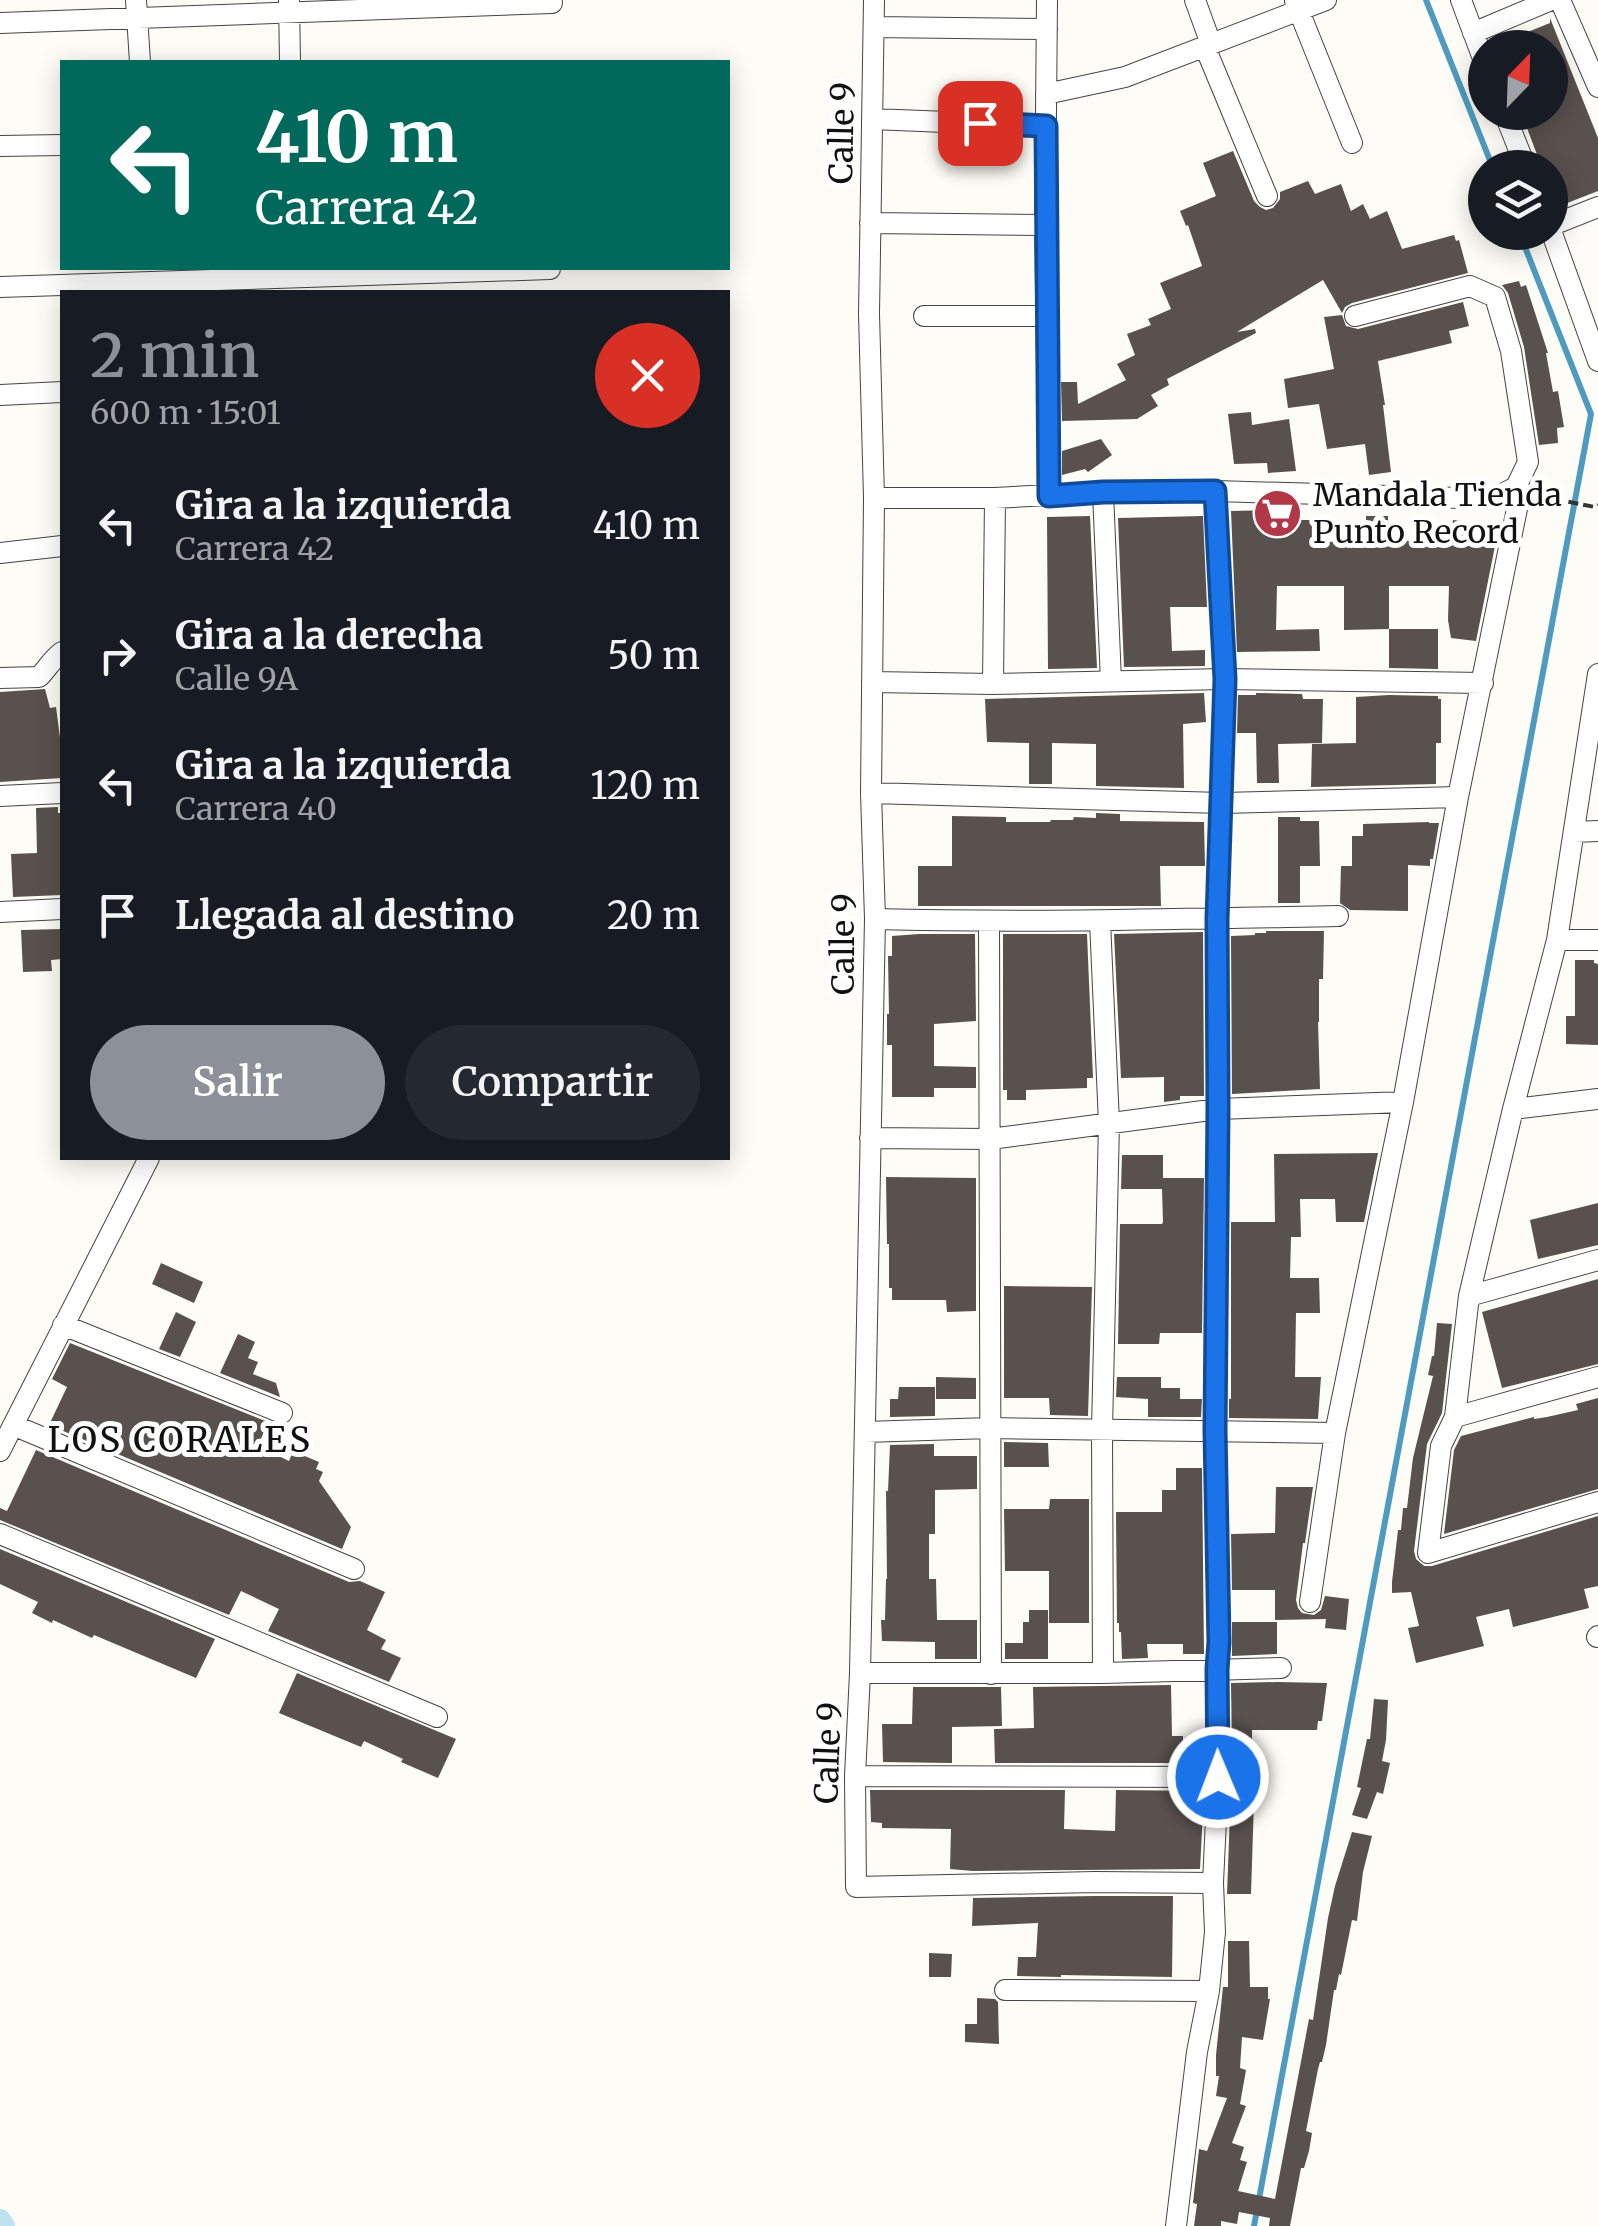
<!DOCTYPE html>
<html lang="es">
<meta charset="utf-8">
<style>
:root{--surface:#171b24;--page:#242831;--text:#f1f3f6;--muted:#9ea1a6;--accent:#8c9099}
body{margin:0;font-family:Merriweather,serif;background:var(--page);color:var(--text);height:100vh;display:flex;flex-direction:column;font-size:38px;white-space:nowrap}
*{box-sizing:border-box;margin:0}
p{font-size:32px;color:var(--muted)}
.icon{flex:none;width:55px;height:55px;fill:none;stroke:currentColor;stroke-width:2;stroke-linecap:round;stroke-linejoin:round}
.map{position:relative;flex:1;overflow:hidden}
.side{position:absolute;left:60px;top:290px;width:670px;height:870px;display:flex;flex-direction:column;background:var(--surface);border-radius:0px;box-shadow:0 5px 25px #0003}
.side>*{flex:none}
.top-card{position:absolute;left:60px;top:60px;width:670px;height:210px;border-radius:0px;box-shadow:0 5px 25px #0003;background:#00695c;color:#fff;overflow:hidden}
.needle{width:65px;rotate:23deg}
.tools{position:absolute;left:1468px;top:30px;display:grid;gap:20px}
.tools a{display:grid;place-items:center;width:100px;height:100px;border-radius:50%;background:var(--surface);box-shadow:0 5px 25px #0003;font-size:50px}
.pin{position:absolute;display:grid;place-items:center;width:85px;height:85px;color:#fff;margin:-42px;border-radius:20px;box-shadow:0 5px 15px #0006}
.me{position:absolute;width:110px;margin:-55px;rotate:359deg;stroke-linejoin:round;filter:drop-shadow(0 0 8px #0008)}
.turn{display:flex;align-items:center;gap:35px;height:210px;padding:0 30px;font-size:45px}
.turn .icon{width:130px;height:130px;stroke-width:2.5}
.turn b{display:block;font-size:70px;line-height:85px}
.round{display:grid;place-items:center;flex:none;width:105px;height:105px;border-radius:52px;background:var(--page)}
.headline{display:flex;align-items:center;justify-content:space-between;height:170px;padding:0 30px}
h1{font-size:60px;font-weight:600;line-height:75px;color:var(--accent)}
.action{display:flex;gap:20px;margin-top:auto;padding:20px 30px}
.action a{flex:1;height:115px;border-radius:60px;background:var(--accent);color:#fff;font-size:40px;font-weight:600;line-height:115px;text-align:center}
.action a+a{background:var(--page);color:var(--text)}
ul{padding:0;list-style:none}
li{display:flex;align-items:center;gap:30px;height:130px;padding:0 30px}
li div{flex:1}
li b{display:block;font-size:38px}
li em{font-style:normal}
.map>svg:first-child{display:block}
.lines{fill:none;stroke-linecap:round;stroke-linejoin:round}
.stream{stroke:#4f9bbf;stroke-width:6}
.canal{stroke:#bfe2f0;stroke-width:22}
.building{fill:#58514e}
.street-casing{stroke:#444;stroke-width:22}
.path{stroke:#333;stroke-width:4;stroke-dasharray:10 5;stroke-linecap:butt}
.street{stroke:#fff;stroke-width:20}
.route-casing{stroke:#114b97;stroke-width:25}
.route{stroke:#1a73e8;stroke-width:18}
.labels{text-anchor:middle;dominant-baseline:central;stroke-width:10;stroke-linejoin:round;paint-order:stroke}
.street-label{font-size:32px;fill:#111;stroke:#fff}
.poi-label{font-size:32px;fill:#111;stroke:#fff;text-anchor:start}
.neighbourhood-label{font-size:35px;letter-spacing:2.5px;fill:#111;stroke:#fff}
</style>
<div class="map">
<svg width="1598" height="2226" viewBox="0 0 1598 2226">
<rect width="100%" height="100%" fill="#fefcf6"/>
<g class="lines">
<path class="stream" d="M1426,0L1493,168
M1254,2226L1591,414L1519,232"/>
<path class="canal" d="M0,2220L4,2226"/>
</g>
<path class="building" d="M1550,18L1598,138V191L1557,207L1550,189V168H1542L1521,112H1550V48L1493,47L1497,45L1494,39L1510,32L1513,38L1550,23Z
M1233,151L1254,201L1260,207L1266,210L1273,208L1280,199V192L1308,181L1315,194L1341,184L1351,211L1363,204L1370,219L1387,211L1402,249L1454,235L1456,241L1459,240L1468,273L1352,303L1345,307L1342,313L1323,280L1237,332L1255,329L1256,333L1167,379L1169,385L1151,395L1158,406L1137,419L1062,421L1061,382H1077L1078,404L1126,380L1117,364L1135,355L1127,334L1151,325L1148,319L1171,309L1160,283L1202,266L1188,225L1186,226L1180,211L1216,196L1203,163Z
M1519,281L1521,287L1526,285L1548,353H1546L1553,392L1558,391L1564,427L1557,428L1558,443L1539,445L1524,347L1508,293L1502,285Z
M1463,302L1469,326L1449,331L1452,343L1378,361L1385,405H1383L1391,472L1369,475L1365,444L1327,449L1319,404L1288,408L1284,379L1334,369L1324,317L1342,315L1346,326L1358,329Z
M1251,412L1252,425L1289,419L1296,471L1268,473L1267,463L1234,464L1228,414Z
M1101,439L1112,455L1088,472L1085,469L1062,475V451Z
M1274,510L1275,520H1319V542L1366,541V516H1388L1389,541L1450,540L1453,520L1499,526L1476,641L1451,638L1448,620L1449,586H1389V629L1344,630V586H1277L1276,630L1319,629L1320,651L1237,652L1231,511Z
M1090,516L1097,668L1048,669L1047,517Z
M1203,516L1207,607H1170L1172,651L1205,650V666L1124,667L1118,518Z
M1389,629H1438V669L1389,668Z
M45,689L50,708L56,707L62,753V778L0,782V692Z
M1204,693L1206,722L1183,724L1184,788L1096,786V744L1052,743V784H1029V743L987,742L985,699Z
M1256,693L1302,694L1303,699H1323L1322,743L1278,744L1279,783H1257L1256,733H1237L1238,695H1256Z
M1389,695L1438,696V699H1441V743H1436V784L1311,787L1312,744L1356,743V697Z
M58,807V813H62V895L13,897L11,854L37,853L36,808Z
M1096,813L1120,814V821L1204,822L1205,866H1160L1161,906H918V866H952V816L1006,817V822H1050L1051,820H1073L1074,817L1096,818Z
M1278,817H1300V821H1319L1320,866H1300V903H1278Z
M1429,822V823H1439L1433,859H1430V866L1408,865V911L1350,910L1340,903L1341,866H1352V836H1363V824Z
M62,929V959L51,960L52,971L23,972L21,930Z
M1266,931H1324L1323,979H1319V1022H1318L1320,1089L1232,1094L1231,936L1255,935V933H1266Z
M1203,932L1204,1096H1180V1100L1164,1102V1077L1121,1078L1114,934Z
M919,934H975L976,1021L934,1024V1066L976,1067V1088H934V1097H892V1045H887V1014H889L888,956H892V936Z
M1003,934H1087L1093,1078H1087V1088L1026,1090V1100H1007V1090H1003Z
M1575,960H1594V963L1598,964V1045L1566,1044V1016H1575Z
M1378,1153L1364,1222H1336L1335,1199H1300L1301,1237H1291L1290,1278H1319L1320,1313H1296L1295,1377H1321L1318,1419L1229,1418V1399H1231V1222H1275L1274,1154Z
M1122,1155H1163V1178H1204L1202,1333H1160L1159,1344H1118L1120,1224H1162L1163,1222L1162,1189H1121Z
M886,1177L976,1178V1311L947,1312L946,1300H892V1288H889V1244H887Z
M1598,1203V1245L1538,1259L1530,1220Z
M161,1263L203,1282L194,1303L152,1284Z
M1598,1279V1364L1502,1388L1482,1312Z
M1004,1286L1092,1287L1088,1416L1050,1415L1049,1398H1004Z
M176,1312L196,1322L180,1357L159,1349Z
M1437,1323L1452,1324L1442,1413L1427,1444L1414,1551L1416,1559L1424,1566H1432L1598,1516V1586L1584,1589L1589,1608L1513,1627L1509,1609L1476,1617L1484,1646L1416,1663L1408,1628L1419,1626L1411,1592L1392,1593V1582L1398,1530H1401L1403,1508H1407L1413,1458L1433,1376L1428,1375L1432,1356H1434Z
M238,1334L255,1342L248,1358L258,1362L253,1374L276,1383L280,1397L220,1373Z
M70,1343L268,1422L258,1446L289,1461L293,1451L319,1462L316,1469L323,1472L319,1481L351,1527L342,1549L49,1425L67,1387L52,1379Z
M936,1377L976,1378V1399H936Z
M1117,1377H1161V1388H1180V1399H1202L1201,1417H1148V1399L1116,1397Z
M899,1387H935V1416L890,1417V1399H898Z
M1598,1398V1489L1444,1534L1454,1450L1461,1436L1534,1417V1419L1547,1417L1578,1410L1576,1404Z
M1004,1442L1048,1443L1049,1467H1004Z
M934,1444V1456H977V1489L935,1490V1534H929V1579H936L937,1620H977V1659H935V1642L882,1641L881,1620H885L886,1579H887L886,1491H888L890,1445Z
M36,1450L349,1582L360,1581L385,1592L367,1630L386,1640L381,1649L401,1658L389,1682L268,1631L279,1609L241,1591L229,1615L0,1520V1508L7,1511Z
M1176,1468H1202L1204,1654H1183V1644H1147L1148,1658L1122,1659L1121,1632H1119V1623H1117L1116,1512H1162V1490H1176Z
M1276,1487H1313L1305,1543H1303L1296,1600L1298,1608L1302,1613L1314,1615L1321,1610L1325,1596L1349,1599L1346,1630L1325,1628L1326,1619L1275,1620V1590H1232L1231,1534L1275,1533Z
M1050,1499H1089V1623H1049V1571H1005L1004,1509H1049Z
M0,1549L215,1639L196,1678L94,1635L92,1638L53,1620L52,1623L32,1613L38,1602L0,1584Z
M1029,1610H1048V1659H1005V1643H1023V1622H1029Z
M1232,1622H1277V1654L1232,1656Z
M297,1673L456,1739L438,1778L401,1762L403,1759L364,1741L361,1747L279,1713Z
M1277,1682L1327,1683L1322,1721H1318L1317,1730H1252V1750H1232L1231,1683Z
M1171,1685L1172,1736H1183V1763H995L994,1729L1034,1728L1033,1687Z
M913,1687H1001L1002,1726L952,1727V1763L883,1762L882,1724H912Z
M1374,1699L1388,1700L1386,1740L1382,1761L1390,1763L1383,1794L1377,1792L1367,1819L1352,1815L1361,1788L1357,1787L1367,1739H1370Z
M1231,1787H1249V1801H1254L1251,1894H1227Z
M870,1790H1065L1064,1829L1115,1831L1116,1790L1204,1791L1200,1869L973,1871L950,1869L951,1829L882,1828V1823L871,1822Z
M1352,1832L1372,1836L1363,1872L1357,1921L1352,1920L1341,1975L1339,1974L1336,1990H1334L1326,2045L1322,2062H1320L1318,2069L1306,2131L1312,2133L1309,2151L1304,2168H1301L1290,2226H1269L1270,2218L1239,2212L1237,2224L1221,2221V2226H1194L1197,2204L1193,2203L1199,2149L1207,2151L1227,2098L1216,2096L1219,2076H1216V2055L1223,1987H1228V1941H1249L1250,1987H1268V1999H1270L1263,2040L1242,2037L1240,2068L1246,2070L1240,2104L1246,2106L1232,2143L1244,2147L1240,2160L1247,2162L1238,2191L1275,2199L1309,2019L1313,2020L1328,1918L1335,1886Z
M1095,1896H1173L1172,1977L1061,1975V1977L1017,1976L1018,1957H1036L1038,1923L972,1926L973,1898Z
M929,1953L952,1954L951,1977H929Z
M977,1998L995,1999L998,2002L999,2044L965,2042V2024H977Z"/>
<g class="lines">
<defs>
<path id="street" d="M136,0L140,62
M289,0L290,62
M874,0L869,314L874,498L871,793L875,919L860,1673L855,1776L856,1887L1095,1882L1213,1883
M1047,0L1045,225L1049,496
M1195,0L1211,44
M1461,0L1485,64
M1560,0L1598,87
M1295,1L1352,143
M0,23L552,3
M874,27L1047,29
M1473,33L1551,0
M1205,47L1267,196
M1046,94L1125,77L1326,0
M1504,112L1526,168
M872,119L1046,126
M0,146L62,145
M870,223L1045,225
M1550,226L1598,207
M1550,228L1598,361
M0,287L550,269
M924,316H1046
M1355,316L1470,286L1495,297L1511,351L1528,462L1516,487L1502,494
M0,395L62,392
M1103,492L1111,681
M874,498H995L1103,492L1215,491L1494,499L1520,494L1458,797L1403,1102L1335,1433L1310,1602
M0,553L62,546
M1598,674L1557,940L1513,1109L1469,1296L1455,1417L1441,1446L1428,1553L1598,1502
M0,678L39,677C48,668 52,659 62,652
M872,682L993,684L1225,679L1483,683
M993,684L995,498
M871,793L1222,803L1458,797
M0,796L62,793
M1574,832L1598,831
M0,912L62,909
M875,919C1030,923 1184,919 1338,916
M1100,921L1109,1123L1102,1430L1103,1673
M989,922L991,1674
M1557,940H1598
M1513,1109L1598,1099
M870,1138L990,1139L1218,1109L1403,1102
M1469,1296L1598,1260
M63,1325L282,1413
M1455,1417L1598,1377
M13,1425L354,1569
M865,1432L990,1428L1335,1433
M0,1451L149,1158
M0,1534L437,1717
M1597,1637L1598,1636
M860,1673H1103L1281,1668
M855,1776L1218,1777
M1005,1990L1209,1991
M1176,2226L1197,2052L1209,1991L1215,1932L1213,1883L1218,1777L1217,1669L1219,1642L1215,1430L1218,1109L1217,919L1225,679L1215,491"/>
</defs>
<use href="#street" class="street-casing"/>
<path class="path" d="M1539,496L1595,507L1598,505"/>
<use href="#street" class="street"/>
</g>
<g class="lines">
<defs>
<path id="route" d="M980,123L1046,126L1049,496L1103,492L1215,491L1225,679L1217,919L1218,1109L1215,1430L1219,1642L1217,1669L1218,1777"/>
</defs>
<use href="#route" class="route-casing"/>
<use href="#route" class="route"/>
</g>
<defs>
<symbol id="supermarket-disc" viewBox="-11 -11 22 22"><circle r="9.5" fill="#b23747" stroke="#fff"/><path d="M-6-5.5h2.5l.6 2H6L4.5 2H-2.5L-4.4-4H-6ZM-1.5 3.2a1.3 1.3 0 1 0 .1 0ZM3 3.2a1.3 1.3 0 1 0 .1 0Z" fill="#fff"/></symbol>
</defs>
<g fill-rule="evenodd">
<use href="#supermarket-disc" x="1250" y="486" width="55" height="55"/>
</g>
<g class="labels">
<g class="street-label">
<text transform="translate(842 133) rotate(-89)">Calle 9</text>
<text transform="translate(843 944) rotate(-90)">Calle 9</text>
<text transform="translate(828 1753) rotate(-88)">Calle 9</text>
</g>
<g class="poi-label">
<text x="1313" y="495">Mandala Tienda<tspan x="1313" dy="37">Punto Record</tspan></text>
</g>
<g class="neighbourhood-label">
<text x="180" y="1440">LOS CORALES</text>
</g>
</g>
</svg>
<div class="tools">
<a><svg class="needle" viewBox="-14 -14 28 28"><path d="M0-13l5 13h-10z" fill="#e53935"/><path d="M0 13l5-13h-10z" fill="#9ea1a6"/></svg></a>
<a><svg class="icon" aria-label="layers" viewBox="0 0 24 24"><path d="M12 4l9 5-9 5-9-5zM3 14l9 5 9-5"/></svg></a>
</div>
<div class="pin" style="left:980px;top:123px;background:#d93025"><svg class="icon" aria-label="arrive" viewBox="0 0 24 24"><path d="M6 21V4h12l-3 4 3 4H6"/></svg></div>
<svg class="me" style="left:1218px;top:1777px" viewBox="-20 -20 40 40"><circle r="17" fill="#1a73e8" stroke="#fff" stroke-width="3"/><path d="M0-11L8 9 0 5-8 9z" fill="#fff"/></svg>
<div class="top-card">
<div class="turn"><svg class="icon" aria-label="left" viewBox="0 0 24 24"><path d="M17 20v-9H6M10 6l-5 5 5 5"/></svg><div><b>410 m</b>Carrera 42</div></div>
</div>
<section class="side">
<div class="headline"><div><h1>2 min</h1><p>600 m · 15:01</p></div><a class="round" style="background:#d93025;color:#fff"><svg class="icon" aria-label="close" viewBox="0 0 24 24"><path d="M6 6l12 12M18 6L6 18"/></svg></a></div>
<ul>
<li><svg class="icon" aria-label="left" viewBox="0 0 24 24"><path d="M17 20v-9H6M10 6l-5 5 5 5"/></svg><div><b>Gira a la izquierda</b><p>Carrera 42</p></div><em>410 m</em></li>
<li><svg class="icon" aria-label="right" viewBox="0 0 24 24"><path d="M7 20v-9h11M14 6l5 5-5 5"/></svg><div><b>Gira a la derecha</b><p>Calle 9A</p></div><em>50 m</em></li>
<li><svg class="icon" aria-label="left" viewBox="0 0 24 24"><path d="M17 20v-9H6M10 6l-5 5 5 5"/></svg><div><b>Gira a la izquierda</b><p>Carrera 40</p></div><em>120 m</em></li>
<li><svg class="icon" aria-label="arrive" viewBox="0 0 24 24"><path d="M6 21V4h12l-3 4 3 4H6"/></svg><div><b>Llegada al destino</b></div><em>20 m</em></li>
</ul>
<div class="action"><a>Salir</a><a>Compartir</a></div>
</section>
</div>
